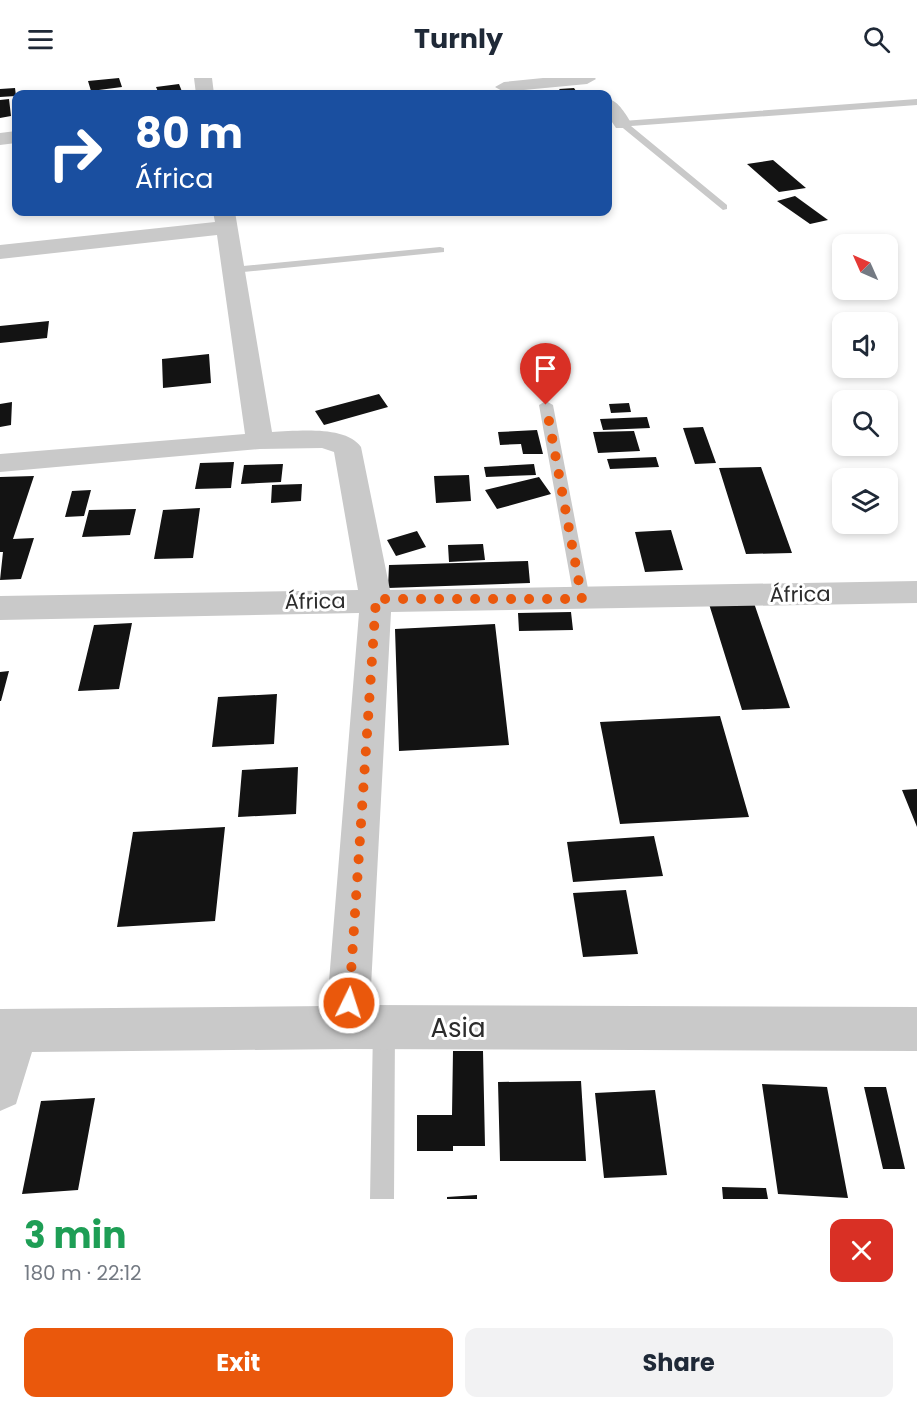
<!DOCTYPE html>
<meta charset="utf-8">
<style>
:root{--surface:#fff;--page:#f2f2f3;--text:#1f2937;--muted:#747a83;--accent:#ea580c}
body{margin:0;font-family:Poppins,sans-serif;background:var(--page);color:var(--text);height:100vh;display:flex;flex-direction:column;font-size:22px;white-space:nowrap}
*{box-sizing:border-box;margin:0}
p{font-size:20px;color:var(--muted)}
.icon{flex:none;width:33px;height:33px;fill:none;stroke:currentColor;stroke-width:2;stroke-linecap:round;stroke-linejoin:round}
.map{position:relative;height:1121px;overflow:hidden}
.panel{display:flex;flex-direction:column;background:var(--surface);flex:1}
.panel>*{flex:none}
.guide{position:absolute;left:12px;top:12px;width:600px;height:126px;border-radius:12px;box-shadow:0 3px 9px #0003;background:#1a4fa0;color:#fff;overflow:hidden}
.needle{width:39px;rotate:315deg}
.buttons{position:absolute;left:832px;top:156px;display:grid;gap:12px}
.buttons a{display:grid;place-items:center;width:66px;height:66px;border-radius:12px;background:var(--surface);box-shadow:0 3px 9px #0003;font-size:30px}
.pin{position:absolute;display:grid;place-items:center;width:51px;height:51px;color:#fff;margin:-62px -26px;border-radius:50% 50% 50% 0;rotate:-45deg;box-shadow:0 0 6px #0007}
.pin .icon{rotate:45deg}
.me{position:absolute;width:66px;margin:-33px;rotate:4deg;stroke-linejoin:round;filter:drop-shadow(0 0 4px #0008)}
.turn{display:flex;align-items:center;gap:21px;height:126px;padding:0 24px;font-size:27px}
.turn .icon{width:78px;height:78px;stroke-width:2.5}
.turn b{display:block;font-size:42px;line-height:51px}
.round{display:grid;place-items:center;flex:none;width:63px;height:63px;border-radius:12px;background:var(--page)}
.overview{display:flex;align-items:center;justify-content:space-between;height:102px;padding:0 24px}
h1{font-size:36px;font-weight:700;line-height:45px;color:#1e9e55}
.action{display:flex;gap:12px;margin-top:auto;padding:12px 24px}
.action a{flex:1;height:69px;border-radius:12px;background:var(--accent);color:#fff;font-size:24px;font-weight:700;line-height:69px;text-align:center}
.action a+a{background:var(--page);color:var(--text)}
header{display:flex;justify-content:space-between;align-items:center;height:78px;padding:0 24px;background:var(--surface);font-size:27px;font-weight:700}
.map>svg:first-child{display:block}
.building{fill:#131313}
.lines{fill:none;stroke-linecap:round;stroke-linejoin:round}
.lane{fill:#c9c9c9;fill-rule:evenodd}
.street{fill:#c9c9c9;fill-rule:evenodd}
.route{stroke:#ea580c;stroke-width:10;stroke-dasharray:0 18}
.labels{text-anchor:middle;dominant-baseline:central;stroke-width:6;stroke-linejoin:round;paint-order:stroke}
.street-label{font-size:21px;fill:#2c2c2c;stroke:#fff}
.near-street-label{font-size:26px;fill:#2c2c2c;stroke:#fff}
</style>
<header><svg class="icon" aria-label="menu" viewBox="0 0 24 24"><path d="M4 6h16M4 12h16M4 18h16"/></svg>Turnly<svg class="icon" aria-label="search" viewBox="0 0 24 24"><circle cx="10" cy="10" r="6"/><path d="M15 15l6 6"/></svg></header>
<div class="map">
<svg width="917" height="1121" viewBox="0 0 917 1121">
<rect width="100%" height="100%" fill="#fff"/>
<path class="building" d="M119,0L122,9L91,13L88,3Z
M179,6L183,16H159L156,9Z
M15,10L16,18L0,19V11Z
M574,10L578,16H563L559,11Z
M9,21L11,38L0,40V22Z
M773,82L806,110L779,114L747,86Z
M795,118L828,142L810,146L777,123Z
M49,243L47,260L0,265V248Z
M209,276L211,305L163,310L162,281Z
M379,316L388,329L324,347L315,333Z
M12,324L11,347L0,349V326Z
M629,325L631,334L611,335L609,326Z
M647,339L650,350L603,352L600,341Z
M703,349L716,385L695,386L683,350Z
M537,352L543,376H523L521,366L500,367L498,354Z
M634,353L640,373L598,375L593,354Z
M656,379L659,389L610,391L607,381Z
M234,384L231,410L195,411L200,385Z
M283,386L281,404L241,406L244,387Z
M534,386L536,397L486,399L484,389Z
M761,389L792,475L746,476L719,390Z
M469,397L471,423L436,425L434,398Z
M34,398L13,461L34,460L21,501L0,502L3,474H0V399Z
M539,399L551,416L497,431L485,412Z
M302,406L301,423L271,425L272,407Z
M91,412L84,438L65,439L72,413Z
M200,430L193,480L154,481L163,432Z
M136,431L130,457L82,459L89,432Z
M671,452L683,492L645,494L635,454Z
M417,453L426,469L396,478L387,462Z
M483,466L485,482L449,484L448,467Z
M528,483L530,505L388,510L389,487Z
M754,525L790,630L742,632L709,526Z
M571,534L573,552L519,553L518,535Z
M132,545L119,611L78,613L94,547Z
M495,546L509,667L399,673L395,551Z
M9,593L1,623H0V594Z
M277,616L274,666L212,669L218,619Z
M720,638L749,739L620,746L600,644Z
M298,689L296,736L238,739L242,692Z
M917,711V749L902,712Z
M225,749L215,843L117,849L133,754Z
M654,758L663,798L573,804L567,764Z
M626,812L638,876L583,879L573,815Z
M453,973H483L485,1068H453V1073H417V1037H452Z
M581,1003L586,1083H500L498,1004Z
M762,1006L827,1009L848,1120L778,1116Z
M864,1009H886L905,1091H883Z
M655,1012L667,1097L604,1100L595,1015Z
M95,1020L78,1112L22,1116L41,1023Z
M722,1109L766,1110L768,1121H723Z
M477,1117V1121H447V1119Z"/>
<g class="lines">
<path class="lane" d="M917,21V27L631,48L727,127V131L723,132L618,46L623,43Z
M440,169L444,170V174L233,195L227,192L233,189Z
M546,323L553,327L590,521L582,527L574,521L539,327Z
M384,939L392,942L395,950L394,1121H370L373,950L376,942Z"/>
<path class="street" d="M194,0H212L214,16H196Z
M543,0H595L596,1L587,6L504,14L495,9L504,4Z
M608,21C619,23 626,37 632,46L630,50H616L608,38Z
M16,53V65L0,67V55Z
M213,134H235L272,354C296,353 346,347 361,369L390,512L917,503V525L391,534L370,927L917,929V973L347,971L32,974L16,1026L0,1033V931L327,928L359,535L0,542V518L358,512L334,374L322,370L260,371L0,394V376L245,356L217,157L0,181V167L215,144Z"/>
</g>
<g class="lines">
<path class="route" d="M349,925L376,521H582L546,327"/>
</g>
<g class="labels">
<g class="street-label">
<text transform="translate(800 516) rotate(-1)">África</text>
<text transform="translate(315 523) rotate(-1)">África</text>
</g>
<g class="near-street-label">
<text x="458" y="950">Asia</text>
</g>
</g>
</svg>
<div class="buttons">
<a><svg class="needle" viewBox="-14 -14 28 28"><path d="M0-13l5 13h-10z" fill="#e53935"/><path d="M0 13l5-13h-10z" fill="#747a83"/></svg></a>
<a><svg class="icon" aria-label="sound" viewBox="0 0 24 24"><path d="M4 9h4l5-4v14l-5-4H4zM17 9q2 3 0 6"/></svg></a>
<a><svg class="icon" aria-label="search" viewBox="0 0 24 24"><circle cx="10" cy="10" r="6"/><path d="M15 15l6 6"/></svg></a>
<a><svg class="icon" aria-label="layers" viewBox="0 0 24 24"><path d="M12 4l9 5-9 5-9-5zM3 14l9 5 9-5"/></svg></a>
</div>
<div class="pin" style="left:546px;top:327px;background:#d93025"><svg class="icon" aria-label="arrive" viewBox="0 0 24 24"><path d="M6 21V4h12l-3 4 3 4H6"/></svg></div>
<svg class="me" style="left:349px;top:925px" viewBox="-20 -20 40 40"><circle r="17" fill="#ea580c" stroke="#fff" stroke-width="3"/><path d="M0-11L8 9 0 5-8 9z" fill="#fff"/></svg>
<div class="guide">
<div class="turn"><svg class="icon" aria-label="right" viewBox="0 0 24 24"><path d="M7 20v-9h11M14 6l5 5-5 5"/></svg><div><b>80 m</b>África</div></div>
</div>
</div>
<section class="panel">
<div class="overview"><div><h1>3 min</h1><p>180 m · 22:12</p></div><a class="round" style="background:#d93025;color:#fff"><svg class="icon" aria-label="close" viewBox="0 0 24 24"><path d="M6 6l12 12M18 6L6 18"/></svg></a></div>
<div class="action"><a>Exit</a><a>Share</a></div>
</section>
